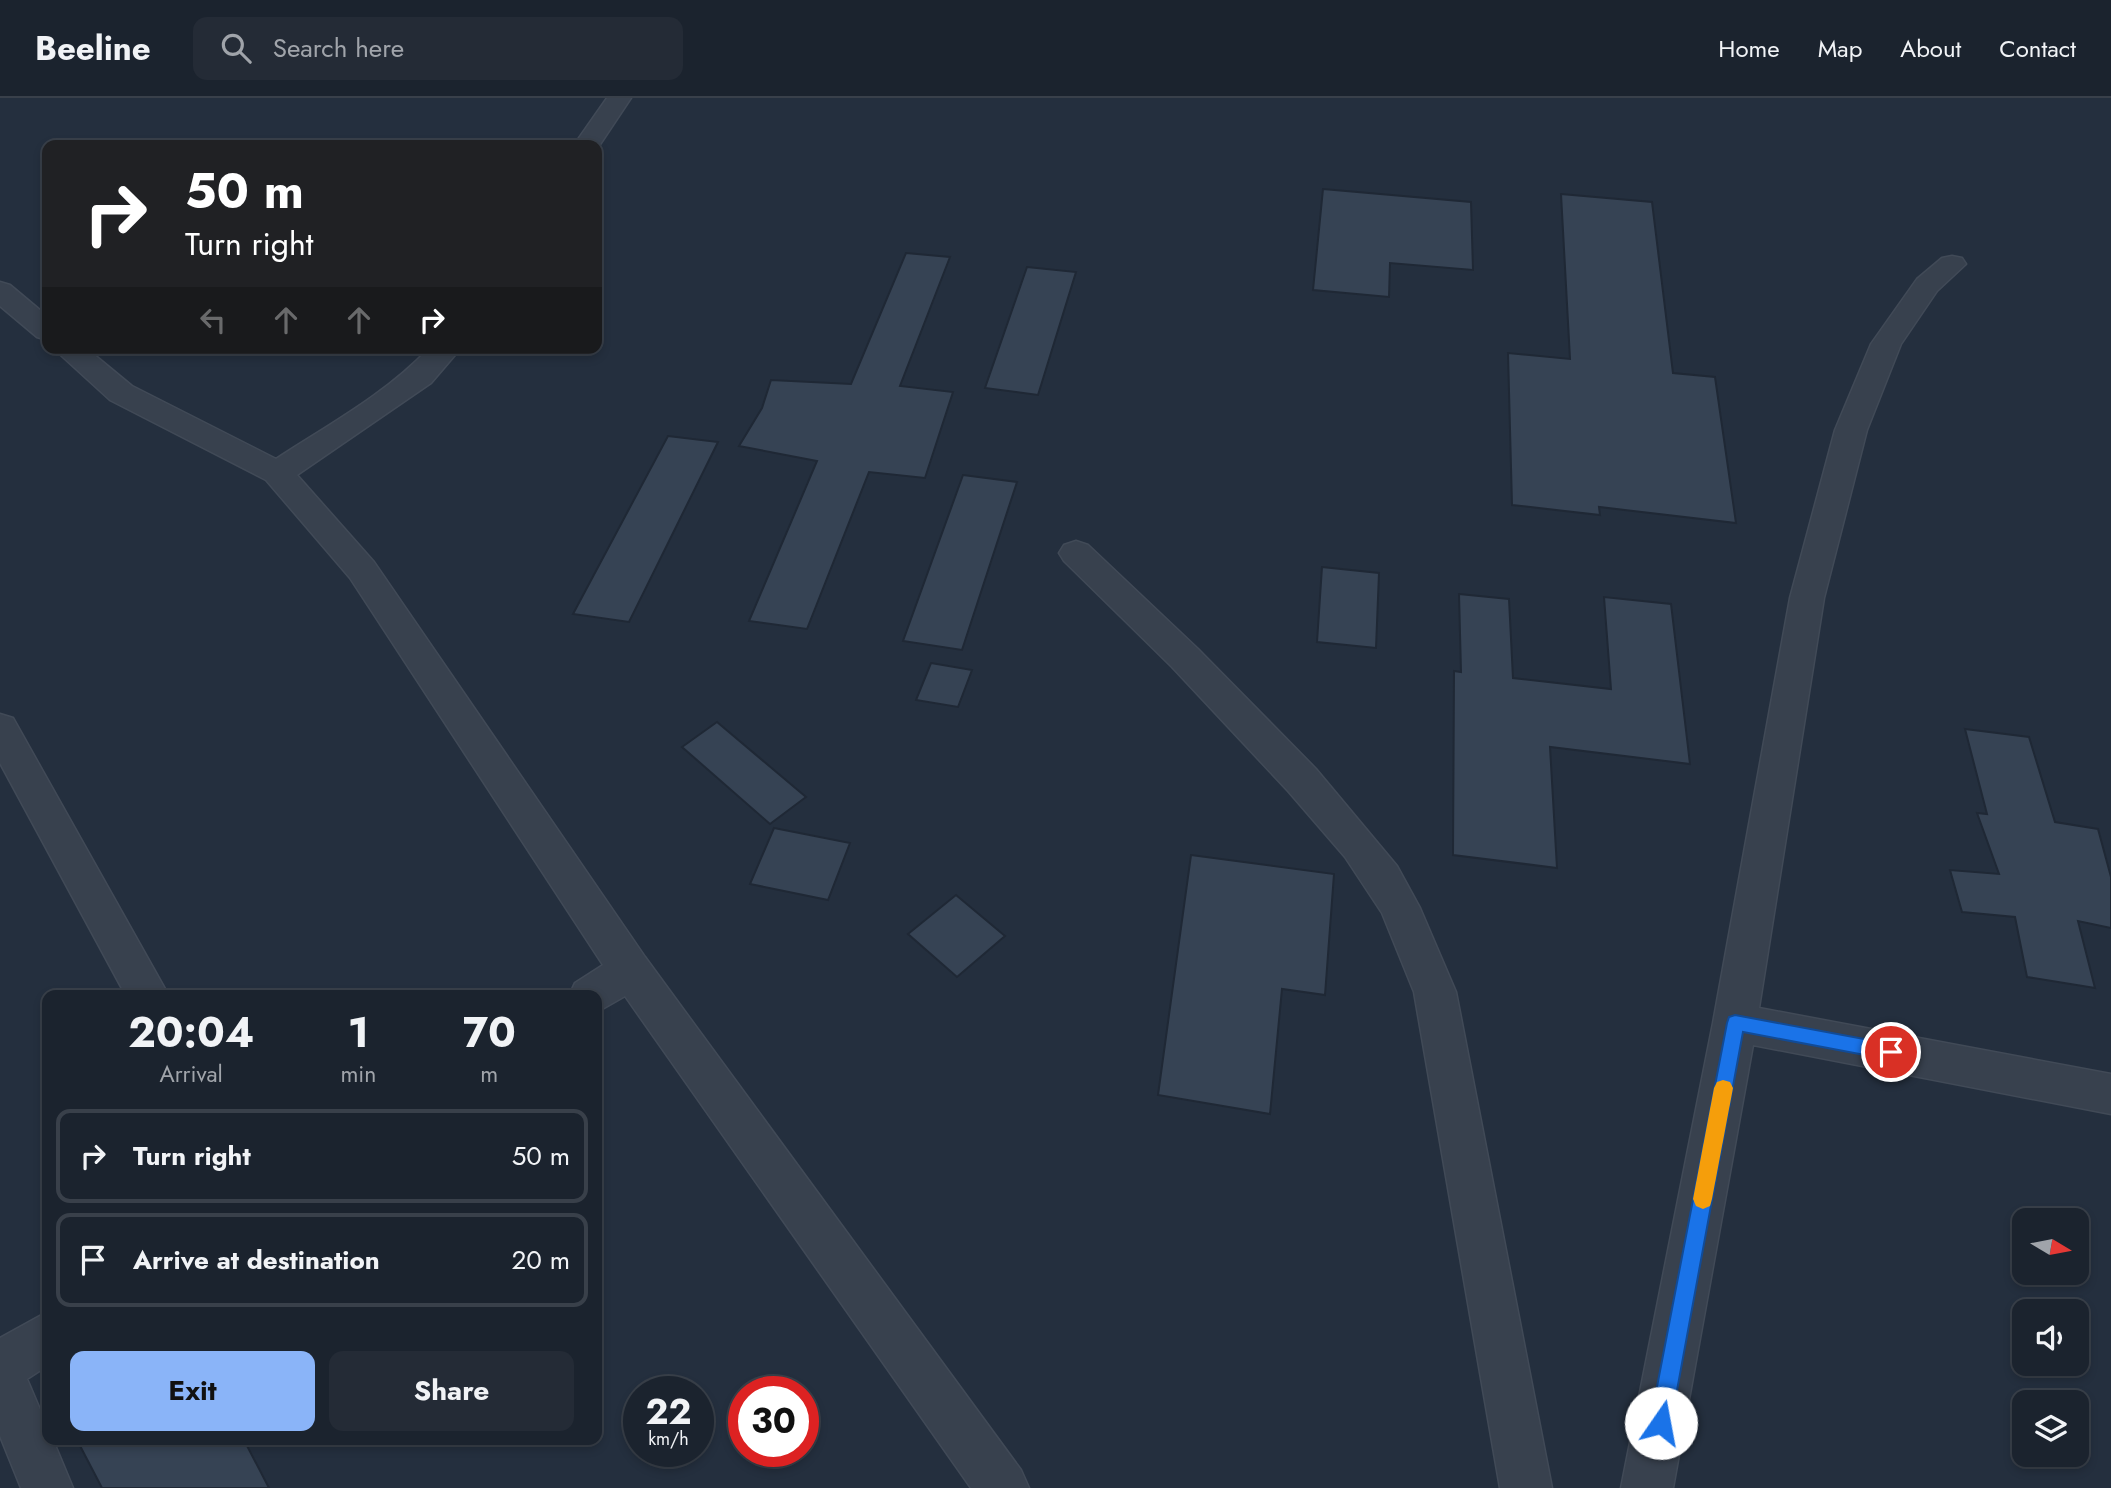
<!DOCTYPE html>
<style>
:root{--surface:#1b232e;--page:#242b36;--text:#f1f3f6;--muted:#a0a4aa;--line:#39404a;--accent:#8ab4f8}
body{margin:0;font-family:Jost,sans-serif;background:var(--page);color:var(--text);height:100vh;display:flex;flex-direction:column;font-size:26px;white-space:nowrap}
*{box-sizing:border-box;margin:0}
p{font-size:23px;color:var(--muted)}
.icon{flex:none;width:38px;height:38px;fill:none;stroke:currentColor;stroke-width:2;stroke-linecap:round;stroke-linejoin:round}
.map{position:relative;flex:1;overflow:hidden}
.details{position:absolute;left:42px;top:892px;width:560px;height:455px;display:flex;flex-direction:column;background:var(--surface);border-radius:14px;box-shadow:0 4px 10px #0003,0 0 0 2px var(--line)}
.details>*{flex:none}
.hud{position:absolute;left:42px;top:42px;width:560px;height:214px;border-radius:14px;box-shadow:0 4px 10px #0003,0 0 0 2px var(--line);background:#202124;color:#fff;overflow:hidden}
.needle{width:46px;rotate:100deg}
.tools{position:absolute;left:2012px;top:1110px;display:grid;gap:14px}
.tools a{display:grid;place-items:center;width:77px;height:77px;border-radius:14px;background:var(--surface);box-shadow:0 4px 10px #0003,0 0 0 2px var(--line);font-size:35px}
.speed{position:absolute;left:623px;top:1278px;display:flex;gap:14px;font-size:35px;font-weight:700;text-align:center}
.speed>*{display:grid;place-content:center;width:91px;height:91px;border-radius:50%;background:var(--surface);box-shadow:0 4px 10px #0003,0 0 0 2px var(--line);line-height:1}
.speed small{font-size:18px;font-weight:400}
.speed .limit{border:10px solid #d22;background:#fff;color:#111}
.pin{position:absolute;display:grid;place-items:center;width:60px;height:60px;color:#fff;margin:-30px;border:4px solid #fff;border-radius:50%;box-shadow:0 2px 7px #0007}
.me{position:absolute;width:77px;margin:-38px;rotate:12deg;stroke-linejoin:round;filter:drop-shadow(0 0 5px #0008)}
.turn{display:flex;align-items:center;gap:24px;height:147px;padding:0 28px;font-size:32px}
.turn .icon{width:91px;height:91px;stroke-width:2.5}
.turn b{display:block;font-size:49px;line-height:60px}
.lanes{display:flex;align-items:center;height:66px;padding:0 28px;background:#0003;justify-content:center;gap:35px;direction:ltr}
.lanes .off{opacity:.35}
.eta{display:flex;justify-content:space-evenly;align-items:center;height:119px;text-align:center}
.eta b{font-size:42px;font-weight:700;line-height:49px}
.primary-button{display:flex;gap:14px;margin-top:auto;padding:14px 28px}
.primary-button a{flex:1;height:80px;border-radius:14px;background:var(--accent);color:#111;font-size:28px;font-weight:700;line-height:80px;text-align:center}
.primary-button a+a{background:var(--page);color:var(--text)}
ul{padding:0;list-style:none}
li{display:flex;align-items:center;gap:21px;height:94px;margin:0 14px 10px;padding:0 14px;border:4px solid var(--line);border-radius:14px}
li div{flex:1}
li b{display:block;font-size:26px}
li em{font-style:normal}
header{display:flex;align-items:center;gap:42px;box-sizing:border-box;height:98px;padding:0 35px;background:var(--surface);border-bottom:2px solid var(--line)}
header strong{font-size:33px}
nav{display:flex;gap:38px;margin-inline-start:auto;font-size:24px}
.search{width:490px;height:63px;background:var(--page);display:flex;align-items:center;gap:18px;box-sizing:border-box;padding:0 24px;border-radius:14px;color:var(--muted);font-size:26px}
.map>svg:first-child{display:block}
.building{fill:#364354;stroke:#1f2835;stroke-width:2}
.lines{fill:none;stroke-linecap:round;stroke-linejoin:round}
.street-casing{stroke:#414a57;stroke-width:3}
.street{fill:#38414e;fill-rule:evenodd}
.route{fill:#1a73e8;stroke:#114b97;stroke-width:2}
.slow{fill:#f59e0b}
</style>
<header>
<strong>Beeline</strong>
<div class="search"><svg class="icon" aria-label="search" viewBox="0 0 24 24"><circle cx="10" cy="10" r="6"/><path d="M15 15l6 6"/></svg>Search here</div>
<nav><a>Home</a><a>Map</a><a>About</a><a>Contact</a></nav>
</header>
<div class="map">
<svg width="2111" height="1390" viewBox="0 0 2111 1390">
<rect width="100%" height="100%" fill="#242f3e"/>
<path class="building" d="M1323,91L1471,104L1473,172L1390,165L1389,199L1313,192Z
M1561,96L1652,104L1673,275L1715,279L1736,425L1599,409L1600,417L1512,407L1508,255L1570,261Z
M906,155L950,159L900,288L953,294L925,380L869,374L807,531L749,523L817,363L739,348L762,310L771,282L851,286Z
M1027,169L1076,174L1038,297L985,290Z
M668,338L718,344L629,524L573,516Z
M963,377L1017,384L962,552L903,543Z
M1322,469L1379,475L1376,550L1317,544Z
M1459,496L1509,501L1513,580L1611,591L1604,499L1671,506L1690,666L1550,649L1557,770L1453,757L1454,573L1461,574Z
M931,565L972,572L958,609L916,602Z
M717,624L806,699L770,726L682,649Z
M1965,631L2029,639L2055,724L2098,731L2111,779V830L2078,823L2095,890L2027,879L2015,819L1962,814L1950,772L1999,776L1977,715L1987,716Z
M774,730L850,745L828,802L750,786Z
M1191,757L1334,776L1325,897L1282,891L1270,1016L1158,997Z
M956,797L1005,838L957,879L908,836Z
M77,1342H244L269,1390H102Z"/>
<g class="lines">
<defs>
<path id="street" d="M607,0H631L597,51V47H574Z
M1952,158L1962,160L1966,166L1937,193L1901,246L1867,332L1824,500L1759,910L2111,976V1016L1753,947L1673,1390H1621L1713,925L1790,500L1835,332L1871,246L1917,181L1942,160Z
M0,184L10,187L47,218V242L37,239L0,208Z
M53,250H86L132,288L276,361C328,327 386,296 429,250H461L431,285L297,377L374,464L645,859L1021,1372L1029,1390H971L625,898L597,914V898H569L575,885L603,867L350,480L266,382L110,302Z
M1076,443L1088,447L1198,551L1316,671L1397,768L1420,810L1456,894L1552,1390H1500L1414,894L1382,815L1345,759L1288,693L1172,569L1064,463L1059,455L1064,447Z
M0,616L13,620L169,898H126L0,665Z
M47,1214V1268L27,1281L47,1328V1342H53L73,1390H21L0,1338V1240Z"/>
</defs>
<use href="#street" class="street-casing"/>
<use href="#street" class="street"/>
</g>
<path class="route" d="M1735,917L1891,946L1898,949L1900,954L1898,960L1891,962L1743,934L1671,1325L1668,1332L1661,1335L1653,1332L1650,1325L1727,925L1729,919Z"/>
<path class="slow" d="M1723,982L1730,984L1733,990L1712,1101L1710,1108L1703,1111L1696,1108L1693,1101L1714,990L1717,984Z"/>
</svg>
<div class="tools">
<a><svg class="needle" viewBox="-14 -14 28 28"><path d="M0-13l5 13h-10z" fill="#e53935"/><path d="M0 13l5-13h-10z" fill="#a0a4aa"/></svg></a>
<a><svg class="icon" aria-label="sound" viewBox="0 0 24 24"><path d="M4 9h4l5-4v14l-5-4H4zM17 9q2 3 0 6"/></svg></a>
<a><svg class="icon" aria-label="layers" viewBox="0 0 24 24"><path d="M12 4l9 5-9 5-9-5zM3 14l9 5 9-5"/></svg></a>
</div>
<div class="speed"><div>22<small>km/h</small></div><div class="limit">30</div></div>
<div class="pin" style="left:1891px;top:954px;background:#d93025"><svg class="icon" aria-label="arrive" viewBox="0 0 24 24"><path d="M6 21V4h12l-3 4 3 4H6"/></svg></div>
<svg class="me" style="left:1661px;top:1325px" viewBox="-20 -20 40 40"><circle r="19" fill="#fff"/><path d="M0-13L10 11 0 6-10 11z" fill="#1a73e8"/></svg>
<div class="hud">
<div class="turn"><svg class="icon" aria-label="right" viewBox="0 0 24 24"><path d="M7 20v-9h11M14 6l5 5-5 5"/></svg><div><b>50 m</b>Turn right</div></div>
<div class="lanes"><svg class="icon off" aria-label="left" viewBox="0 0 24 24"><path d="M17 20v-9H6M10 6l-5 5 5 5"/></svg><svg class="icon off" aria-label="ahead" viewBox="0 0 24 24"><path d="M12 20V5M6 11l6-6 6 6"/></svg><svg class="icon off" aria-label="ahead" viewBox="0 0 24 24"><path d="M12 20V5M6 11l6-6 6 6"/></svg><svg class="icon" aria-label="right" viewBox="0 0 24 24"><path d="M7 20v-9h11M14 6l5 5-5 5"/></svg></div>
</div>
<section class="details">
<div class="eta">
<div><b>20:04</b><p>Arrival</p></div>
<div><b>1</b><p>min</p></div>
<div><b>70</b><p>m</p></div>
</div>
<ul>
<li><svg class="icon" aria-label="right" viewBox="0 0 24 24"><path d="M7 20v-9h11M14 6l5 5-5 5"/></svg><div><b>Turn right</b></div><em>50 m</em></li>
<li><svg class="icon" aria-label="arrive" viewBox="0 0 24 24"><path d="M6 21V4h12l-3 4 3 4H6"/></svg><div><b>Arrive at destination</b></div><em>20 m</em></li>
</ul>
<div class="primary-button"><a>Exit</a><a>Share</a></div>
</section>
</div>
